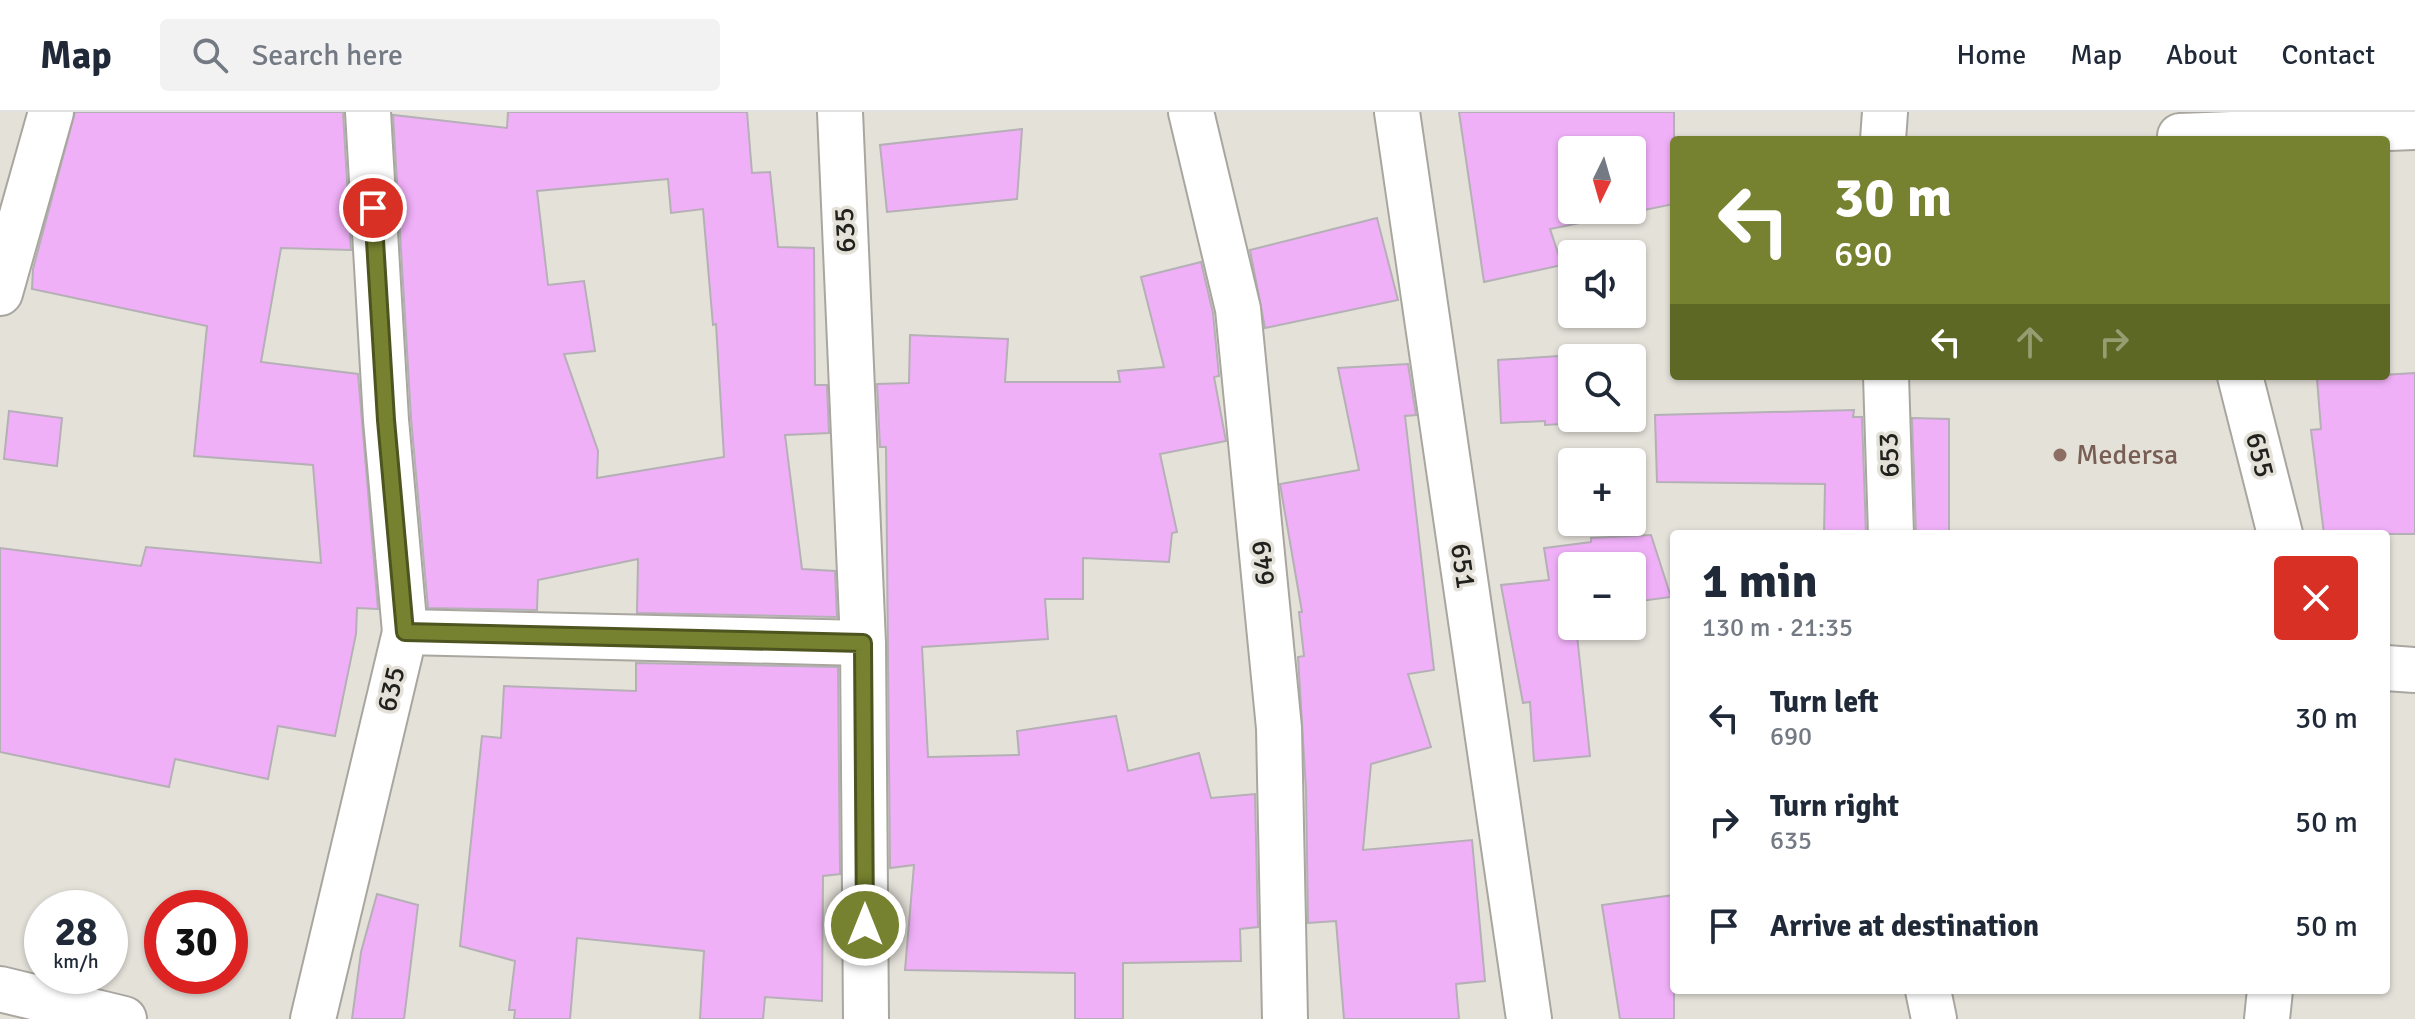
<!DOCTYPE html>
<meta charset="utf-8">
<style>
:root{--surface:#fff;--page:#f2f2f3;--text:#1f2937;--muted:#747a83;--line:#e0e1e3}
body{margin:0;font-family:Signika,sans-serif;background:var(--page);color:var(--text);height:100vh;display:flex;flex-direction:column;font-size:30px;white-space:nowrap}
*{box-sizing:border-box;margin:0}
p{font-size:26px;color:var(--muted)}
.icon{flex:none;width:44px;height:44px;fill:none;stroke:currentColor;stroke-width:2;stroke-linecap:round;stroke-linejoin:round}
.map{position:relative;flex:1;overflow:hidden}
.panel{position:absolute;left:1670px;top:418px;width:720px;height:464px;display:flex;flex-direction:column;background:var(--surface);border-radius:8px;box-shadow:0 2px 6px #0004}
.panel>*{flex:none}
.hud{position:absolute;left:1670px;top:24px;width:720px;height:244px;border-radius:8px;box-shadow:0 2px 6px #0004;background:#76822f;color:#fff;overflow:hidden}
.needle{width:52px;rotate:185deg}
.controls{position:absolute;left:1558px;top:24px;display:grid;gap:16px}
.controls a{display:grid;place-items:center;width:88px;height:88px;border-radius:8px;background:var(--surface);box-shadow:0 2px 6px #0004;font-size:40px}
.speed{position:absolute;left:24px;top:778px;display:flex;gap:16px;font-size:40px;font-weight:700;text-align:center}
.speed>*{display:grid;place-content:center;width:104px;height:104px;border-radius:50%;background:var(--surface);box-shadow:0 2px 6px #0004;line-height:1}
.speed small{font-size:20px;font-weight:400}
.speed .limit{border:12px solid #d22;background:#fff;color:#111}
.pin{position:absolute;display:grid;place-items:center;width:68px;height:68px;color:#fff;margin:-34px;border:4px solid #fff;border-radius:50%;box-shadow:0 2px 8px #0007}
.me{position:absolute;width:88px;margin:-44px;rotate:0deg;stroke-linejoin:round;filter:drop-shadow(0 0 6px #0008)}
.turn{display:flex;align-items:center;gap:28px;height:168px;padding:0 32px;font-size:36px}
.turn .icon{width:104px;height:104px;stroke-width:2.5}
.turn b{display:block;font-size:56px;line-height:68px}
.lanes{display:flex;align-items:center;height:76px;padding:0 32px;background:#0003;justify-content:center;gap:40px;direction:ltr}
.lanes .off{opacity:.35}
.round{display:grid;place-items:center;flex:none;width:84px;height:84px;border-radius:8px;background:var(--page)}
.headline{display:flex;align-items:center;justify-content:space-between;height:136px;padding:0 32px}
h1{font-size:48px;font-weight:700;line-height:60px}
ul{padding:0;list-style:none}
li{display:flex;align-items:center;gap:24px;height:104px;padding:0 32px}
li div{flex:1}
li b{display:block;font-size:30px}
li em{font-style:normal}
header{display:flex;align-items:center;gap:48px;box-sizing:border-box;height:112px;padding:0 40px;background:var(--surface);border-bottom:2px solid var(--line)}
header strong{font-size:38px}
nav{display:flex;gap:44px;margin-inline-start:auto;font-size:28px}
.search{width:560px;height:72px;background:var(--page);display:flex;align-items:center;gap:20px;box-sizing:border-box;padding:0 28px;border-radius:8px;color:var(--muted);font-size:30px}
.map>svg:first-child{display:block}
.building{fill:#f0b0f8;stroke:#b5afb6;stroke-width:2;fill-rule:evenodd}
.lines{fill:none;stroke-linecap:round;stroke-linejoin:round}
.street-casing{stroke:#a8a69e;stroke-width:48}
.street{stroke:#fff;stroke-width:44}
.route-casing{stroke:#4d541f;stroke-width:20}
.route{stroke:#76822f;stroke-width:14}
.education-dot{fill:#8d6e63;stroke:#e4e1d9;stroke-width:3}
.labels{text-anchor:middle;dominant-baseline:central;stroke-width:7;stroke-linejoin:round;paint-order:stroke}
.street-label{font-size:28px;fill:#21211d;stroke:#e4e1d9}
.education-label{font-size:28px;fill:#785e54;stroke:#e4e1d9;text-anchor:start}
</style>
<header>
<strong>Map</strong>
<div class="search"><svg class="icon" aria-label="search" viewBox="0 0 24 24"><circle cx="10" cy="10" r="6"/><path d="M15 15l6 6"/></svg>Search here</div>
<nav><a>Home</a><a>Map</a><a>About</a><a>Contact</a></nav>
</header>
<div class="map">
<svg width="2415" height="907" viewBox="0 0 2415 907">
<rect width="100%" height="100%" fill="#e4e1d9"/>
<path class="building" d="M75,0H343L351,138L281,136L261,250L358,262L378,497L357,496L356,522L335,624L278,614L268,667L175,647L169,675L0,640V436L141,454L146,435L321,451L313,353L194,344L207,214L32,177L33,157Z
M508,0H747L752,61L770,60L778,135L814,136L815,273H827L829,321L785,323L802,457L835,459L837,505L637,501L638,447L538,468L537,498L428,496L411,306L393,3L507,16ZM668,67L671,101L703,97L713,213L716,212L724,345L597,366L598,339L564,242L595,239L584,169L548,173L537,79Z
M1459,0H1674V92L1550,117L1562,153L1484,170ZM1572,38H1632V98H1572Z
M1022,17L1017,87L887,100L880,33Z
M1377,106L1398,188L1265,216L1250,138Z
M1201,150L1213,201L1219,264L1214,265L1226,329L1160,342L1177,420L1172,421L1169,450L1083,446V487H1045L1048,527L922,535L928,645L1019,643L1017,619L1116,604L1128,659L1199,641L1211,686L1255,682L1258,815L1240,817L1241,849L1123,851V907H1075V861L905,858L914,753L890,756L886,335H880L877,272L909,271L910,223L1008,227L1005,270H1120L1118,259L1164,255L1141,165Z
M1591,242L1592,246H1572V306H1612L1613,309L1545,313V309L1501,311L1498,248Z
M1408,252L1416,303L1405,304L1434,558L1408,562L1431,635L1371,652L1363,738L1472,728L1485,869L1456,872L1459,907H1344L1336,809L1308,811L1306,678L1298,545L1304,544L1299,500H1302L1280,372L1359,358L1338,256Z
M2415,261V422H2324L2311,318L2321,317L2317,267Z
M1854,298L1853,305H1862L1866,422H1824L1825,372L1657,370L1655,303Z
M9,299L62,306L57,354L4,347Z
M1912,306L1949,307V422H1916Z
M1651,423L1671,485L1632,490V454H1572V514H1576L1590,644L1534,649L1530,590L1523,591L1501,473L1549,468L1544,436L1591,430V426Z
M636,551L838,555L840,762L823,764L822,889L765,885L763,907H700L704,839L577,826L570,907H514L515,898H509L515,849L460,834L482,624L501,626L504,574L636,579Z
M377,782L418,793L404,907H352L361,840Z
M1674,783V907H1620L1602,793Z"/>
<g class="lines">
<defs>
<path id="street" d="M840,0L863,531L866,907
M1191,0L1238,197L1279,616L1285,907
M1397,0L1529,907
M2180,24L2415,15
M1883,28L1885,0
M0,181L51,0
M1886,264L1891,422
M2240,264L2280,422
M405,520L863,531
M2386,556L2415,558
M0,877L124,907
M1928,878L1934,907
M313,907L405,520L386,308L368,0
M2267,907L2270,878"/>
</defs>
<use href="#street" class="street-casing"/>
<use href="#street" class="street"/>
</g>
<g class="lines">
<defs>
<path id="route" d="M373,96L386,308L405,520L863,531L865,813"/>
</defs>
<use href="#route" class="route-casing"/>
<use href="#route" class="route"/>
</g>
<circle class="education-dot" cx="2060" cy="343" r="8"/>
<g class="labels">
<g class="street-label">
<text transform="translate(845 118) rotate(-93)">635</text>
<text transform="translate(1889 343) rotate(-92)">653</text>
<text transform="translate(2260 343) rotate(76)">655</text>
<text transform="translate(1263 451) rotate(-96)">649</text>
<text transform="translate(1463 454) rotate(82)">651</text>
<text transform="translate(391 577) rotate(-77)">635</text>
</g>
<g class="education-label">
<text x="2076" y="343">Medersa</text>
</g>
</g>
</svg>
<div class="controls">
<a><svg class="needle" viewBox="-14 -14 28 28"><path d="M0-13l5 13h-10z" fill="#e53935"/><path d="M0 13l5-13h-10z" fill="#747a83"/></svg></a>
<a><svg class="icon" aria-label="sound" viewBox="0 0 24 24"><path d="M4 9h4l5-4v14l-5-4H4zM17 9q2 3 0 6"/></svg></a>
<a><svg class="icon" aria-label="search" viewBox="0 0 24 24"><circle cx="10" cy="10" r="6"/><path d="M15 15l6 6"/></svg></a>
<a>+</a>
<a>−</a>
</div>
<div class="speed"><div>28<small>km/h</small></div><div class="limit">30</div></div>
<div class="pin" style="left:373px;top:96px;background:#d93025"><svg class="icon" aria-label="arrive" viewBox="0 0 24 24"><path d="M6 21V4h12l-3 4 3 4H6"/></svg></div>
<svg class="me" style="left:865px;top:813px" viewBox="-20 -20 40 40"><circle r="17" fill="#76822f" stroke="#fff" stroke-width="3"/><path d="M0-11L8 9 0 5-8 9z" fill="#fff"/></svg>
<div class="hud">
<div class="turn"><svg class="icon" aria-label="left" viewBox="0 0 24 24"><path d="M17 20v-9H6M10 6l-5 5 5 5"/></svg><div><b>30 m</b>690</div></div>
<div class="lanes"><svg class="icon" aria-label="left" viewBox="0 0 24 24"><path d="M17 20v-9H6M10 6l-5 5 5 5"/></svg><svg class="icon off" aria-label="ahead" viewBox="0 0 24 24"><path d="M12 20V5M6 11l6-6 6 6"/></svg><svg class="icon off" aria-label="right" viewBox="0 0 24 24"><path d="M7 20v-9h11M14 6l5 5-5 5"/></svg></div>
</div>
<section class="panel">
<div class="headline"><div><h1>1 min</h1><p>130 m · 21:35</p></div><a class="round" style="background:#d93025;color:#fff"><svg class="icon" aria-label="close" viewBox="0 0 24 24"><path d="M6 6l12 12M18 6L6 18"/></svg></a></div>
<ul>
<li><svg class="icon" aria-label="left" viewBox="0 0 24 24"><path d="M17 20v-9H6M10 6l-5 5 5 5"/></svg><div><b>Turn left</b><p>690</p></div><em>30 m</em></li>
<li><svg class="icon" aria-label="right" viewBox="0 0 24 24"><path d="M7 20v-9h11M14 6l5 5-5 5"/></svg><div><b>Turn right</b><p>635</p></div><em>50 m</em></li>
<li><svg class="icon" aria-label="arrive" viewBox="0 0 24 24"><path d="M6 21V4h12l-3 4 3 4H6"/></svg><div><b>Arrive at destination</b></div><em>50 m</em></li>
</ul>
</section>
</div>
